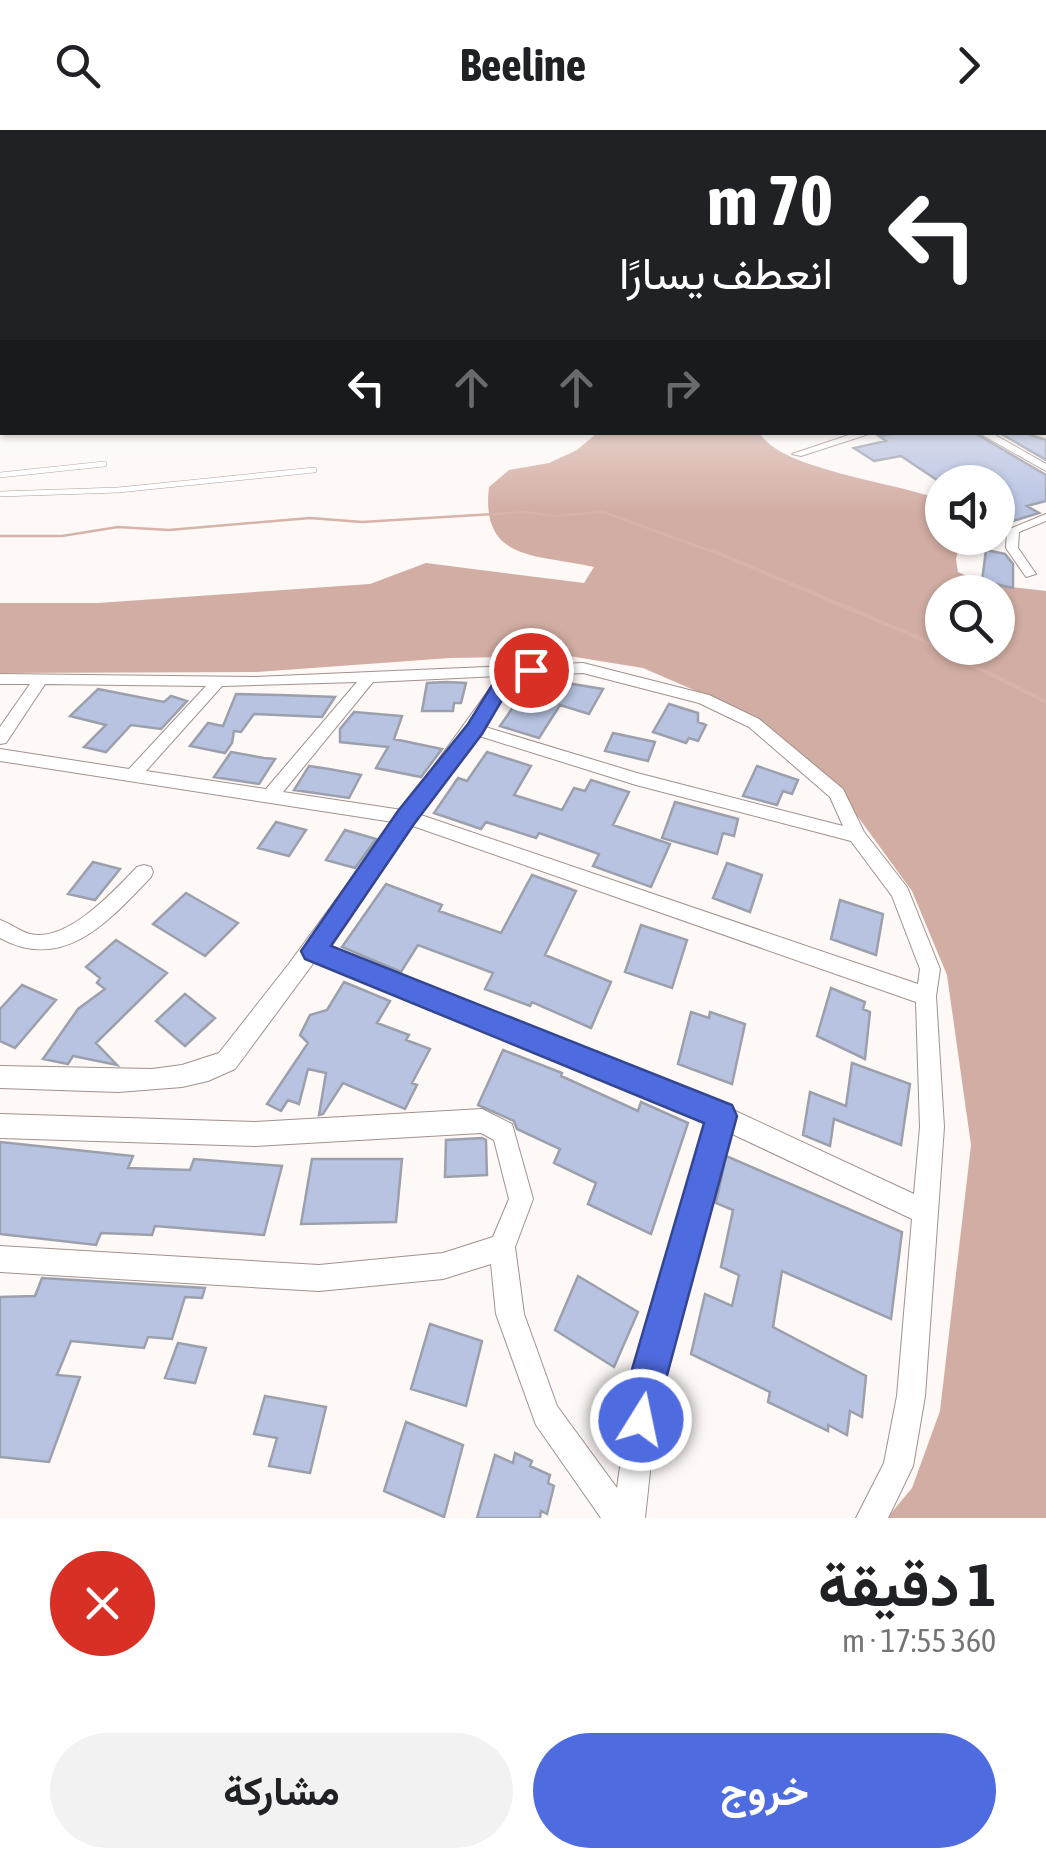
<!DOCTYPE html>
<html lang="ar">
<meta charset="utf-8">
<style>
:root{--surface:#fff;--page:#f2f2f2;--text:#202124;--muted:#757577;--accent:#4f6be0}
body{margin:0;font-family:"Asap Condensed",Vazirmatn,sans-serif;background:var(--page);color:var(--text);direction:rtl;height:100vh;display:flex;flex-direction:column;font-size:38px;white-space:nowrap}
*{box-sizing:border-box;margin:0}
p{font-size:32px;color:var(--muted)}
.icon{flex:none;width:55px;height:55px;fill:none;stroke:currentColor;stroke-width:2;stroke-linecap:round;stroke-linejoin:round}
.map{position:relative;height:1388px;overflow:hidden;direction:ltr}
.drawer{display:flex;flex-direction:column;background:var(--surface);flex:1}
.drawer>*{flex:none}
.hud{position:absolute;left:0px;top:0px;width:1048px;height:305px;box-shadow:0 2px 8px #0004;direction:rtl;background:#202124;color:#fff;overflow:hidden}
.tools{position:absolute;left:925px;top:335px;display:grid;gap:20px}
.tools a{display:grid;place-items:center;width:90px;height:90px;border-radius:50%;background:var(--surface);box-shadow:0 2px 8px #0004;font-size:50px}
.pin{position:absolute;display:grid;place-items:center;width:85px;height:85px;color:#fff;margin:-42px;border:5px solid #fff;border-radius:50%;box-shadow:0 2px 10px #0007}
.me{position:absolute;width:110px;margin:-55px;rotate:10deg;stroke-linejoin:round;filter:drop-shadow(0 0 8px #0008)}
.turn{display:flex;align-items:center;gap:35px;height:210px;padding:0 50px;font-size:45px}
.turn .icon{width:130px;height:130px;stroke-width:2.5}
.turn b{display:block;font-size:70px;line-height:85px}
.lanes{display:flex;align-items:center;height:95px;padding:0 50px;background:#0003;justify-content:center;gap:50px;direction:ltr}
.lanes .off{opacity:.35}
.round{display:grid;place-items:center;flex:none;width:105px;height:105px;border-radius:52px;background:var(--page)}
.summary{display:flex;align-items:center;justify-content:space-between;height:170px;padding:0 50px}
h1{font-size:60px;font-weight:700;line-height:75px}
.button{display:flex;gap:20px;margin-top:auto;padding:20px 50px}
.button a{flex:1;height:115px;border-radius:60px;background:var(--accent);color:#fff;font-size:40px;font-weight:700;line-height:115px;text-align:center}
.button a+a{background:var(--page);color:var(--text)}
header{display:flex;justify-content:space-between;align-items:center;height:130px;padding:0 50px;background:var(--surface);font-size:45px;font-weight:700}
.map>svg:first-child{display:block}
.forest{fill:#d2ada3;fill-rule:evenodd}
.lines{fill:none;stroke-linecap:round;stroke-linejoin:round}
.stream-far1{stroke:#d8b3a9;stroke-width:2.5}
.stream{stroke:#d8b3a9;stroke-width:4}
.building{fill:#b8c3e2;stroke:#9ba0ac;stroke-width:2.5}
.lane-casing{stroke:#a1928e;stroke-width:6}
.street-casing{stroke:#a1928e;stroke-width:2}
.lane{stroke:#fff;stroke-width:5}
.street{fill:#fff;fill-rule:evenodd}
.route{fill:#4f6be0;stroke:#334692;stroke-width:2.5}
</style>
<header><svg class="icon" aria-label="forward" viewBox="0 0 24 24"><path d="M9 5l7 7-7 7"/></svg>Beeline<svg class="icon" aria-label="search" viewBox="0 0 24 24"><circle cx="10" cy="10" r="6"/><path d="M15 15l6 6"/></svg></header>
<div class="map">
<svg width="1046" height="1388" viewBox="0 0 1046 1388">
<rect width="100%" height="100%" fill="#fef8f6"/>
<path class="forest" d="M597,303H764L761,305C784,340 899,353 942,370V408H961L956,429L958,442L985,454L1046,461V1388H887L912,1358L940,1281L971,1015L947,845L912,761L850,676L717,570L643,538L569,526L450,528L257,542L0,543V473H98L370,454L426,433L584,453L594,437C539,424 480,433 489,357L509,340L549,333L577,320ZM942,462H998V518H942Z"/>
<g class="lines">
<path class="stream-far1" d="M0,406H62L118,397L169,400L310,388L362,392L526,382L554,386L603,382L719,424"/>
<path class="stream" d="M713,421L912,505L1046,572"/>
</g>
<path class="building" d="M905,302H973L1046,345V371L1027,376L1039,383L1013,391L998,382V352H940L901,326L874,331L854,318L886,311L879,306Z
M998,302H1022L1046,310V330Z
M986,420L1005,424L1013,434V458L982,451Z
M542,549L603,559L589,584L560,575L539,608L500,596L532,550Z
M446,552L466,553L461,573H454L453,581H422L427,553Z
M98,559L164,572L171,566L187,571L161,599L131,595L106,622L84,617L106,595L70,586Z
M236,564L280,565L335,567L322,587L254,584L241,602L234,601L232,613L225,623L190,616L208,593L223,596Z
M669,574L698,583V592L706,595L698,611L689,608L686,613L653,602Z
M354,582L402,586L394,609L442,619L421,647L376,638L388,617L340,612V599Z
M613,603L655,612L648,631L605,621Z
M231,622L264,628L275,629L259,654L214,647Z
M487,622L531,636L514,665L562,680L574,658L585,661L591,650L629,662L613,695L670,714L651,757L593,736L599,724L539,703L536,708L486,692L481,699L434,683L458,648L467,651Z
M309,636L329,639L361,645L349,668L294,660Z
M757,636L798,650L792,664L783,661L777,675L743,666Z
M675,672L738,689L734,706L723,703L717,724L662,708Z
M276,692L306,700L289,726L258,718Z
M345,700L376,709L355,738L326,730Z
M93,732L120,739L95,770L68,764Z
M727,733L762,745L750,782L713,768Z
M532,745L576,761L545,825L611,852L591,898L532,872L530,876L485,859L493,843L418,815L401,842L342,817L386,754L442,775L439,781L501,803Z
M186,763L238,793L205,826L153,794Z
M840,770L883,784L876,825L831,809Z
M641,795L687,810L672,858L625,842Z
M116,810L167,843L96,913L117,935L73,926L68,934L43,929L78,879L105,859L97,853L100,848L86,837Z
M344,852L390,871L377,893L409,905L406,910L430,919L412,953L417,955L405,979L343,953L323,984L319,985L326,943L308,939L299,974L288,970L281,981L267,974L308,913L300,905L310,885L327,880Z
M22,855L56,870L15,918L0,911V879Z
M831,858L865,872L863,879L870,882L865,929L817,906Z
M185,864L215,888L185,916L156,891Z
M691,882L709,888L710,882L745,894L732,954L678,934Z
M503,920L562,943L561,946L638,981L641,972L688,993L651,1104L588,1074L596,1053L554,1033L560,1019L517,999L514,991L478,975Z
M852,933L910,954L901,1015L834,989L830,1016L803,1005L810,962L846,976Z
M482,1008L486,1010L487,1045L445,1047L446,1010Z
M0,1012L133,1026L128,1038L190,1040L194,1029L282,1036L264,1105L155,1096L152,1105L101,1103L96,1115L0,1104Z
M726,1026L902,1102L891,1189L782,1141L773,1197L866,1246L862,1287L850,1281L847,1305L828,1295V1301L768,1272L770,1262L691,1224L705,1164L732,1176L739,1145L721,1137L733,1080L716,1073Z
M312,1029H402L396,1092L301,1094Z
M578,1146L638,1182L614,1237L555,1200Z
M42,1148L205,1158L202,1168L185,1167L172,1209L148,1207L144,1218L71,1211L57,1245L80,1247L49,1332L0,1327V1167L35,1166Z
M430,1194L482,1211L466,1276L411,1259Z
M178,1213L206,1218L195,1253L165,1248Z
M265,1266L326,1277L310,1343L269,1336L277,1308L254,1304Z
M406,1292L463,1315L444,1387L384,1361Z
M515,1323L532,1331L530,1336L550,1345L548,1353L554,1356L547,1384L541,1381L540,1388H477L495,1325L513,1333Z"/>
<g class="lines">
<defs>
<path id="lane" d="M0,345L104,334
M0,364L118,360L314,340"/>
<path id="street" d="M1045,230L1046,231V237L1045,236Z
M1045,249L1046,250V258L1045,257Z
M858,302H875L801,326L792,324Z
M977,302H990L1046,334V341Z
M1046,384V391L1019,402L1018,418L1036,444L1026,447L1006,418L1007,400Z
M583,533L709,565L759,589L843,659L864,702L907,757L940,839L936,866L944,997L925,1266L913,1336L888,1388H856L884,1333L897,1266L912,1089L728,1002L659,1259L645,1388H601L536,1295L496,1184L491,1134L443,1149L319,1161L0,1142V1116L319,1135L443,1123L493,1107L509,1069L494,1010L481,1003L255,1016L0,1008V984L255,992L482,979L512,994L533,1069L515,1117L524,1184L557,1276L617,1358L631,1259L708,992L315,831L235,939L208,951L182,957L118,962L0,958V936L152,939L182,935L219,923L288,835L393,692L0,631V619L129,639L206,556L45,554L6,613L0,614V597L30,554H0V544L255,547ZM583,543L699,573L749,597L830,667L843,696L637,643L482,596L514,546ZM499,546L402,680L283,662L373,552ZM357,552L266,659L146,641L222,556ZM476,605L636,655L851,711L892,766L920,839L918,854L418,684ZM410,695L916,872L920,997L914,1064L729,978L325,816Z
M144,735L151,737L153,742L151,747C109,791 64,843 0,808V790C10,793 19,801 30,804C67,813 114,761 137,737Z"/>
</defs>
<use href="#lane" class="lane-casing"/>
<use href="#street" class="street-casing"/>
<use href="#lane" class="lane"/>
<use href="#street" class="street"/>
</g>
<linearGradient id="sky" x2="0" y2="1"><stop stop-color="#a1b4cf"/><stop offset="0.49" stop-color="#fffcfb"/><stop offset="1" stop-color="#fffcfb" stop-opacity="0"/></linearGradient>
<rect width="1046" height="384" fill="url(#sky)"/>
<path class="route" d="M531,534L540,540L537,544L516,546L482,604L414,694L331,816L732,975L737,986L663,1260L654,1303L641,1309L628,1303L622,1290L626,1260L704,993L305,829L301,821L398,681L468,594L504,536Z"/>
</svg>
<div class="tools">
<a><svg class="icon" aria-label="sound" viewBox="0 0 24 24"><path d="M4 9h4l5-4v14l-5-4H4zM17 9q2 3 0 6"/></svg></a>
<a><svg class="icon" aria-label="search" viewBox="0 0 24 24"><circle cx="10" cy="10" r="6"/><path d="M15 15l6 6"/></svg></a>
</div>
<div class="pin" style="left:531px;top:540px;background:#d93025"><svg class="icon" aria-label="arrive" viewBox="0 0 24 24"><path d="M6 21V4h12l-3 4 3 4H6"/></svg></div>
<svg class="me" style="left:641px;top:1290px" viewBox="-20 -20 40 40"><circle r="17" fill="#4f6be0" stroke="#fff" stroke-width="3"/><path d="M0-11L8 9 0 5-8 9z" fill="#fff"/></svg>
<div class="hud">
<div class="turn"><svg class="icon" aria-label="left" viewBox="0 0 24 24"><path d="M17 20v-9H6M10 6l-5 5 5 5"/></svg><div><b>70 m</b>انعطف يسارًا</div></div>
<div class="lanes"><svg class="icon" aria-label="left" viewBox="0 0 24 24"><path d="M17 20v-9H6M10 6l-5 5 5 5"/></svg><svg class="icon off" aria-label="ahead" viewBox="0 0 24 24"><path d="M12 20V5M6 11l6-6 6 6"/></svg><svg class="icon off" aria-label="ahead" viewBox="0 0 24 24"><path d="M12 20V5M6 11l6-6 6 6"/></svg><svg class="icon off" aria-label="right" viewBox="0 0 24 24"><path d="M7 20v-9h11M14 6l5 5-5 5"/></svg></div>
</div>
</div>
<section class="drawer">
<div class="summary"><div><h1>1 دقيقة</h1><p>360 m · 17:55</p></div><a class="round" style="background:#d93025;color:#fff"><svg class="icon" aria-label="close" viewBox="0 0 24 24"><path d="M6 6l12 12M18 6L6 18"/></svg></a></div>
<div class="button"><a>خروج</a><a>مشاركة</a></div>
</section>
